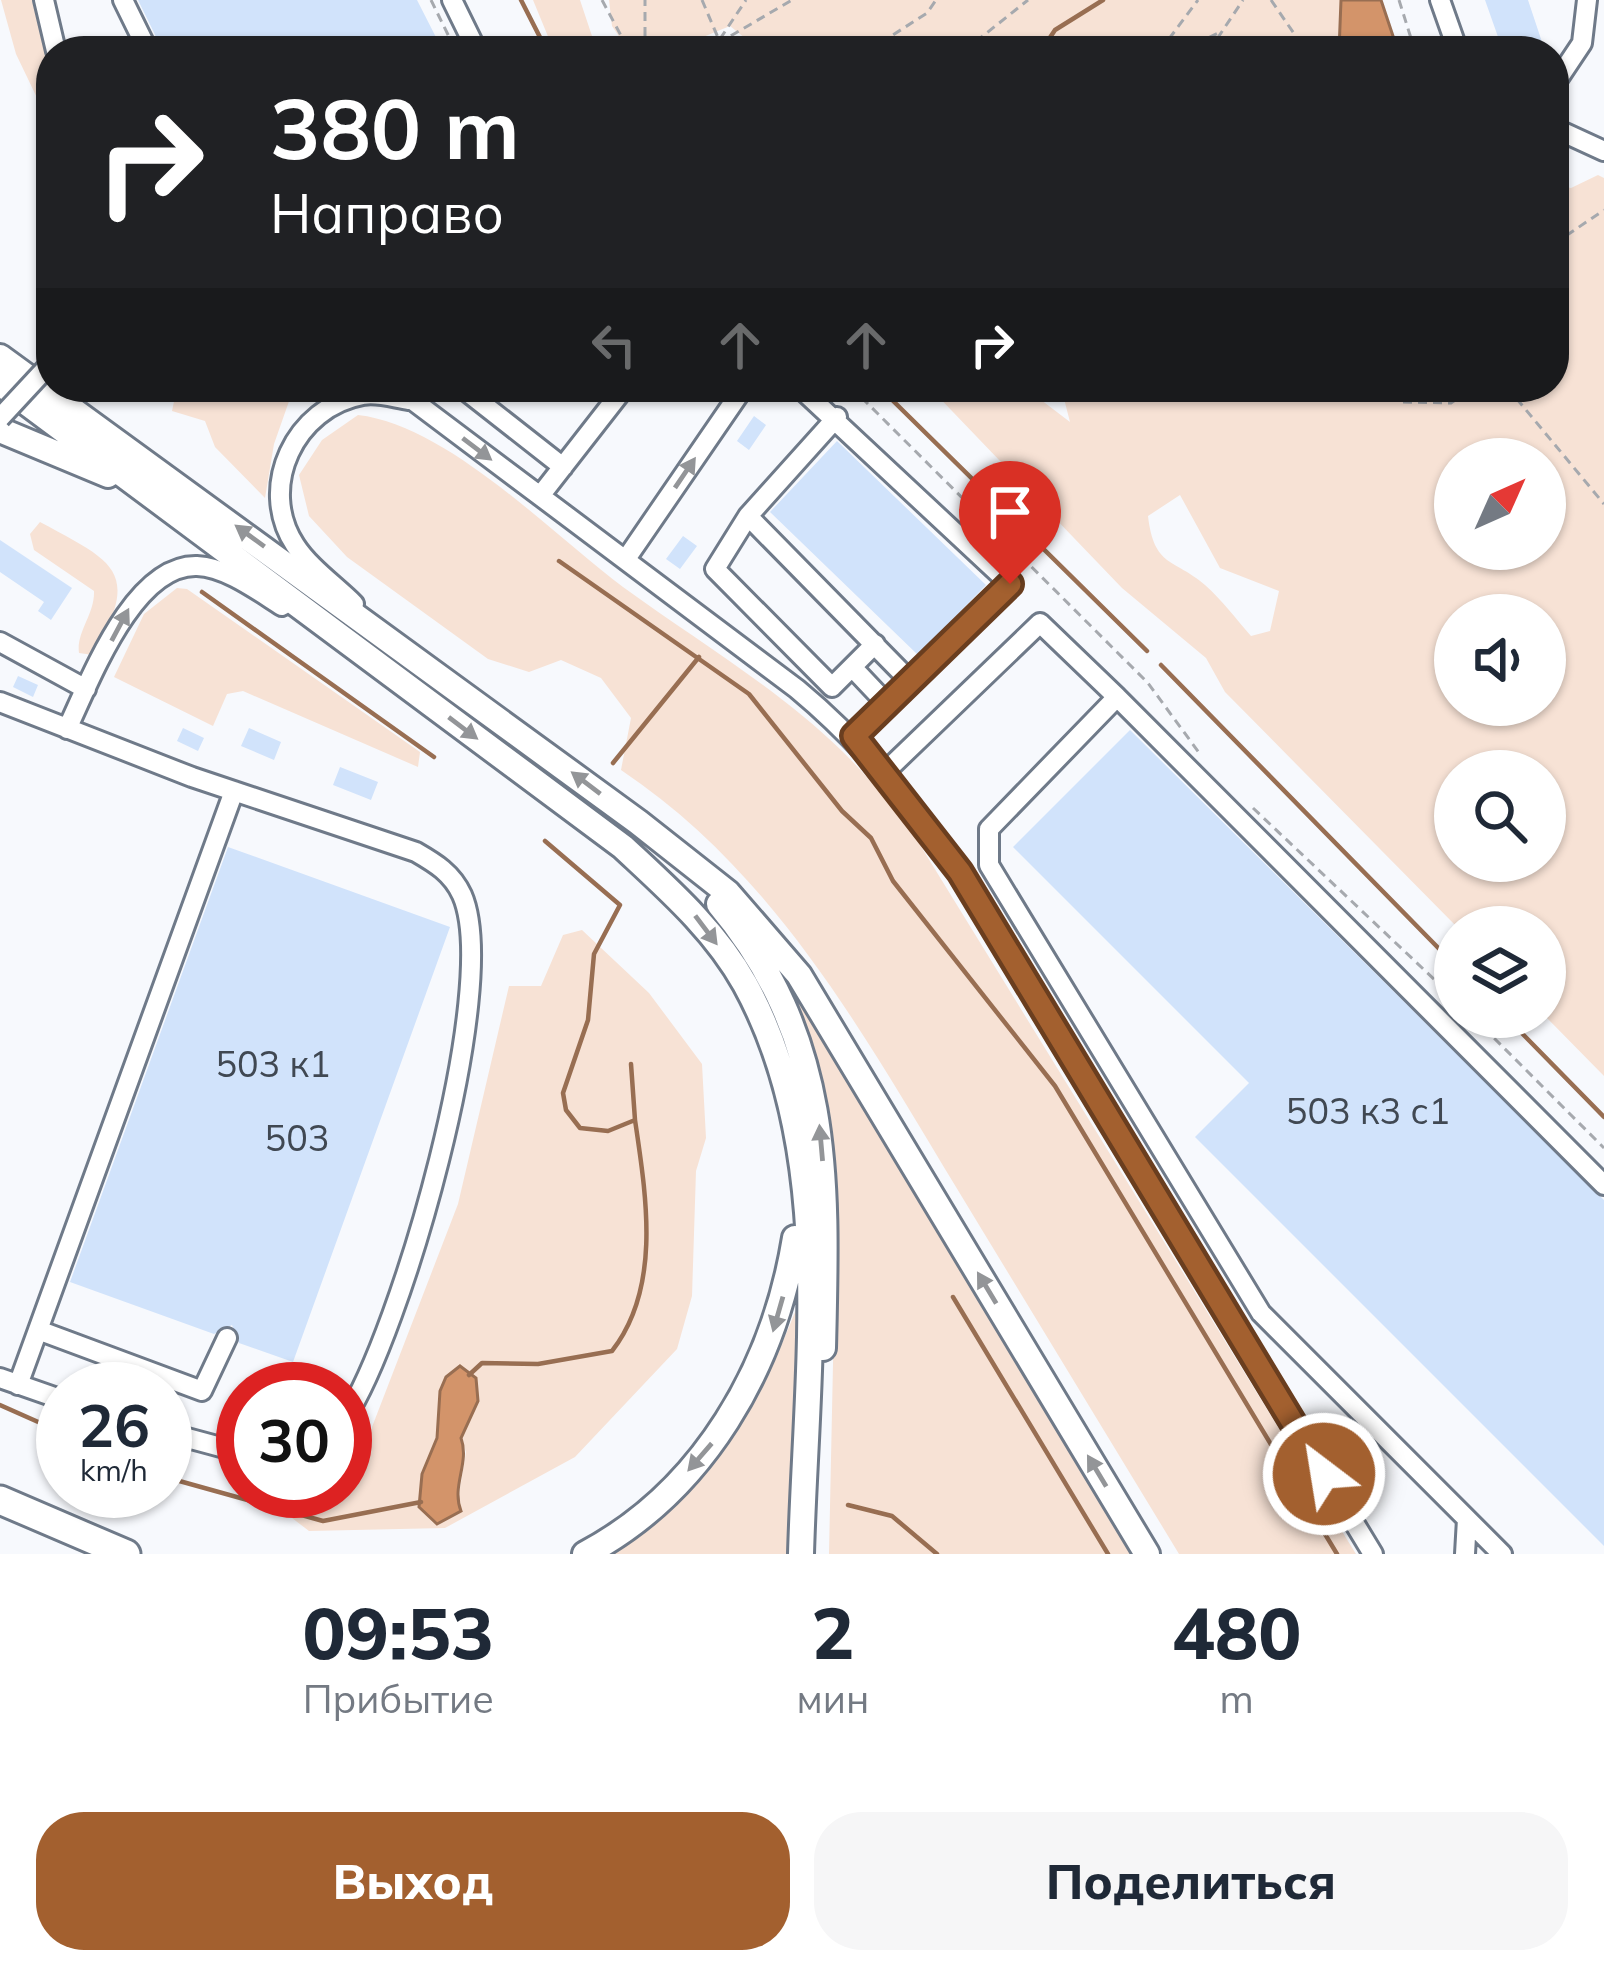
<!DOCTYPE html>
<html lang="ru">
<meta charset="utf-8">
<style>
:root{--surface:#fff;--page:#f6f6f7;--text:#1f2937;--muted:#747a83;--accent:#a3602f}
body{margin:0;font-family:Mulish,sans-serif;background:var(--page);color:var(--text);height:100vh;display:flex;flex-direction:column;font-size:45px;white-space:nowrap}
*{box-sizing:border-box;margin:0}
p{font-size:39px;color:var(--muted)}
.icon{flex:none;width:66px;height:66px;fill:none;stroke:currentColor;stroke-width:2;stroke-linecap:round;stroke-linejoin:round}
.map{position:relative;height:1554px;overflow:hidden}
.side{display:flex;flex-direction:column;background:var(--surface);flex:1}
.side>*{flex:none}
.hud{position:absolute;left:36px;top:36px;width:1533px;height:366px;border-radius:48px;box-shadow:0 3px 9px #0004;background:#202124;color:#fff;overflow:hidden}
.needle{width:78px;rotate:45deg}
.fabs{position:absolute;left:1434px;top:438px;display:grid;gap:24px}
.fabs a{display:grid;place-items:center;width:132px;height:132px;border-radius:50%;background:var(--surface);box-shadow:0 3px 9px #0004;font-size:60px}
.speed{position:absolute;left:36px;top:1362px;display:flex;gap:24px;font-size:60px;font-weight:700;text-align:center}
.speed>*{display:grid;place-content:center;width:156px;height:156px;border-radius:50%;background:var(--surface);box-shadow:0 3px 9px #0004;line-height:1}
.speed small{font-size:30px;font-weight:400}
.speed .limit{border:18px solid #d22;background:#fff;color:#111}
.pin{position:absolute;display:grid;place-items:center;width:102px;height:102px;color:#fff;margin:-123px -51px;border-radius:50% 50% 50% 0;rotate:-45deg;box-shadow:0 0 12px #0007}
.pin .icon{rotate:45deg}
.me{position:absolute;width:132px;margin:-66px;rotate:329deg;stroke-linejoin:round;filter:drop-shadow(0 0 9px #0008)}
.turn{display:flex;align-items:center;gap:42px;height:252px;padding:0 36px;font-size:54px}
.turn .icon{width:156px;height:156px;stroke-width:2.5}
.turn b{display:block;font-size:84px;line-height:102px}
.lanes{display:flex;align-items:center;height:114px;padding:0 36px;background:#0003;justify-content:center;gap:60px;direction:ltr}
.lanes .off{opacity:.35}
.eta{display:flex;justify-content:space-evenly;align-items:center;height:204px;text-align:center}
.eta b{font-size:72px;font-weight:800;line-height:84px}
.action{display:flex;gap:24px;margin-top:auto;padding:24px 36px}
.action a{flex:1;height:138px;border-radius:48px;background:var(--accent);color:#fff;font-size:48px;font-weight:800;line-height:138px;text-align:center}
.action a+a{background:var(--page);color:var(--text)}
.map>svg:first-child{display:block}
.green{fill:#f7e2d5;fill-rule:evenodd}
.water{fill:#d3946a;stroke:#986e52;stroke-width:3}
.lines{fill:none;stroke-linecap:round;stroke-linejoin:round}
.stream{stroke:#986e52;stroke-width:4.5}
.building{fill:#d1e3fb}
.minor-casing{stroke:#6f7a89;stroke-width:24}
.major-casing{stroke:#6f7a89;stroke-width:30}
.highway-casing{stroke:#6f7a89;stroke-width:33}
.path{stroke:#a6a9ae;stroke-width:3;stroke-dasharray:9 6;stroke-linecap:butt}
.minor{stroke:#fff;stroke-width:18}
.major{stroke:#fff;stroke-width:24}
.highway{stroke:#fff;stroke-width:27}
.minor-bridge-casing{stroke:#6f7a89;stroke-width:24;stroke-linecap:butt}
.minor-bridge{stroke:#fff;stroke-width:18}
.oneway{fill:#939598}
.route-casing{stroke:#6a3e1f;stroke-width:30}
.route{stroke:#a3602f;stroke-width:21}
.labels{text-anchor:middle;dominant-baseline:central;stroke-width:10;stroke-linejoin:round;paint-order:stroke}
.number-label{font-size:36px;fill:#404852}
</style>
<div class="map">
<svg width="1604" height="1554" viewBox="0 0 1604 1554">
<rect width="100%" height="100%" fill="#f7f9fd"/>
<path class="green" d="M1,0H32L51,78V127L16,54Z
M533,0H580L597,51H554Z
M609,0H1341L1339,51H761L730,26L669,51H629L612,26Z
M1598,175L1604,178V1076L1545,1016V927H1457L1225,692L1206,658L1122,588L929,387H1024L1070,422L1061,387H1397L1403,400L1408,387H1554V185L1571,188ZM1545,459V549H1455V459ZM1180,495L1220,568L1279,591L1270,631L1251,636C1236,619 1222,600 1205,585C1174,558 1154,568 1148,516ZM1545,615V705H1455V615ZM1455,771H1545V861H1455Z
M187,387H294L274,444L265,498L215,447L205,421L172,411L176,392Z
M358,415C447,425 551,533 623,587C697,641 776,687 842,751C866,774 887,802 909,827L1356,1554H1179C1105,1432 1030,1309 956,1187C862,1032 775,873 621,770L631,718L601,678L561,660L529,672L488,659L347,557L309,516L299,475L322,440Z
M40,522C116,563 141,571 93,655L79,653C76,632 95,614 94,591L34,550L30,534Z
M177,588L187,589L420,752L418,767L243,691L227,694L213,726L114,677L144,614Z
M582,930L649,993L702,1064L706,1138L696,1171L692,1296L677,1349L575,1457L445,1528L309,1531L279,1508V1491H345V1471L367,1440L458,1204L509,986H541L563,935ZM440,1391L478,1400L461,1438L466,1452L457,1506L423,1474L437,1438Z
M771,952L821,1024L1132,1554H829L837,1173L815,1051Z
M797,1307L789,1554H609C700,1495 759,1407 797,1307Z"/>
<path class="water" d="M1341,0H1381L1398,51H1339Z
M460,1366L476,1378L478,1401L461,1438C470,1463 451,1486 461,1511L437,1524L419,1507L422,1474L437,1438L440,1391L446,1377Z"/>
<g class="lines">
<path class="stream" d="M521,0L547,51
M1041,51L1055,30L1103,0
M879,387L1147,651
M559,561L749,694L842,811L871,838L893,881L1055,1086L1337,1554
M202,592L434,757
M1161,665L1455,965
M613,763L699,657
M1506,1017L1604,1117
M631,1064L635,1120
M953,1297L1108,1554
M469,1375L482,1363L538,1364L612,1351C662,1287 646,1195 635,1120L608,1131L580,1128L566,1110L563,1093L588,1020L594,954L620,905L545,841
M0,1405L63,1433
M165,1477L323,1521L421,1502
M848,1505L892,1516L937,1554"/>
</g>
<path class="building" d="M138,0H417L443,51H163Z
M1485,0H1528L1545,51H1503Z
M754,416L766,425L749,450L737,441Z
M837,441L986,585L918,655L770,512Z
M683,536L697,546L680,569L666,559Z
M0,540L72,588L51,620L38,611L44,602L0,572Z
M18,676L38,685L33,697L13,687Z
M183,728L204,738L198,751L177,741Z
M249,728L281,742L274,760L241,746Z
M1130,730L1604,1200V1546L1195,1137L1249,1083L1013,847Z
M340,767L378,782L371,800L333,785Z
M228,847L450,927L293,1362L239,1343L232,1325L214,1334L70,1282Z"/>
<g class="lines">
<defs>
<path id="minor" d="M44,0L56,51
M123,0L148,51
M452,0L477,51
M1440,0L1458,51
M1554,85L1582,43L1587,0
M1554,128L1604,151
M395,387L797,689C862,743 911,804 960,872L1373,1554
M461,387L563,467
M799,387L1010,584L854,736
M837,417L748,516L910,681
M540,496L625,387
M748,516L715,569L832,687L875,644
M626,559L744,387
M354,604C336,586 309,567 295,545C257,487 295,407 363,395C377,392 395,398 409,400
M0,642L86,689
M852,667L887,704
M0,702L192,777L416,852C435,863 452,873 462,895C502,986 400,1336 345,1418
M67,729C90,681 133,564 197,566C226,567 258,591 282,606
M885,772L1040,623L1117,697
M38,1330L202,1391L227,1338
M0,1378L63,1400
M18,1385L234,791
M165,1432L243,1453
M1465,1554L1467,1519
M1502,1554L1261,1313L989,865V829L1117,697L1604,1185"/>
<path id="major" d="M0,357L638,822L728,893L799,975L1147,1554
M0,383L623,847C668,889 715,930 745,984C838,1153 806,1369 801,1554
M0,430L108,475
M719,904C833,1040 827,1181 823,1348
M585,1554C704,1491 774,1367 795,1238"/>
<path id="highway" d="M0,1500L126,1554"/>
</defs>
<use href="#minor" class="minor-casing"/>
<use href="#major" class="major-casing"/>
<use href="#highway" class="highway-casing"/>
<path class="path" d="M431,0L456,51
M602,0L625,43L638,51
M702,0L719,40L733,51
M1271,0L1306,51
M1399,0L1415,51
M720,39L746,0
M645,51V0
M705,51L792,0
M868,51L927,13L936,0
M964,51L1028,0
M1160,51L1198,0
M1182,51L1218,33
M1209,51L1243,0
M1554,244L1604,210
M851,387L1148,683L1200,754
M1507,387L1604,504
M1403,402L1451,403L1474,387
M1253,808L1455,999
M1473,1017L1604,1148"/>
<use href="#minor" class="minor"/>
<use href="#major" class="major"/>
<use href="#highway" class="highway"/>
<defs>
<path id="minor-bridge" d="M0,418L51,363"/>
</defs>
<use href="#minor-bridge" class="minor-bridge-casing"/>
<use href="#minor-bridge" class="minor-bridge"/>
</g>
<defs><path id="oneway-solid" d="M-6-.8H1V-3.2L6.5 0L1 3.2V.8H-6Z" transform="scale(3)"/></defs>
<g class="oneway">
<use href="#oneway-solid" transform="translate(477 449) rotate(37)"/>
<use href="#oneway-solid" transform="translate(685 473) rotate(-56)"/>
<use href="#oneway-solid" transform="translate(250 536) rotate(-144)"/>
<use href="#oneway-solid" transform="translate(120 625) rotate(-62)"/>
<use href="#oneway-solid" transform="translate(463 728) rotate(37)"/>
<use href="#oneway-solid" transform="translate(586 783) rotate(-143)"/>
<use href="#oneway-solid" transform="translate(706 930) rotate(53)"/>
<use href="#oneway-solid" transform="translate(821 1143) rotate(-95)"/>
<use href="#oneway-solid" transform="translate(987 1288) rotate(-121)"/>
<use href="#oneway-solid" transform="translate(778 1314) rotate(106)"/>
<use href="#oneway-solid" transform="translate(700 1457) rotate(131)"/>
<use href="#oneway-solid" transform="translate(1097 1471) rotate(-121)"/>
</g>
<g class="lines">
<defs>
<path id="route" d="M1010,584L854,736L960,872L1324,1474"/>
</defs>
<use href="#route" class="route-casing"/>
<use href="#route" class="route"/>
</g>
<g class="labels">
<g class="number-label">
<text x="273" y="1063">503 к1</text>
<text x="1368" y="1110">503 к3 с1</text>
<text x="297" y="1137">503</text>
</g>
</g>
</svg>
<div class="fabs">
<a><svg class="needle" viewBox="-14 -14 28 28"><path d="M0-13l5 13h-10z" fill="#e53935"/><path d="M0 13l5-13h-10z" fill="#747a83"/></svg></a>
<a><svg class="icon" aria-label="sound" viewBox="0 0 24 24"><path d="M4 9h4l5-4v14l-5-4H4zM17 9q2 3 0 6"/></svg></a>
<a><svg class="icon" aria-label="search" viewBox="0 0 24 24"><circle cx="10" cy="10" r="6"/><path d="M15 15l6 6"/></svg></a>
<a><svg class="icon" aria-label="layers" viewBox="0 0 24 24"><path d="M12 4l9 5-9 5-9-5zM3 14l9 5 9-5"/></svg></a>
</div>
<div class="speed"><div>26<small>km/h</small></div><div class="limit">30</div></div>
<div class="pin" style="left:1010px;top:584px;background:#d93025"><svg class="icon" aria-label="arrive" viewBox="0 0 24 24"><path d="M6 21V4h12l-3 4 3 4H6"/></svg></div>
<svg class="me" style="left:1324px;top:1474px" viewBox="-20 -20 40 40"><circle r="17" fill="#a3602f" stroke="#fff" stroke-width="3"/><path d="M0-11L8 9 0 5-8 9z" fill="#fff"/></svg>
<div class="hud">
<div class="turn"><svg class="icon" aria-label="right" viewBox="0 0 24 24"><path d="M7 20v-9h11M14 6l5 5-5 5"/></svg><div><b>380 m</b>Направо</div></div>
<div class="lanes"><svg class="icon off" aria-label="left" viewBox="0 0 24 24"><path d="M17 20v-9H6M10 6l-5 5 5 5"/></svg><svg class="icon off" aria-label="ahead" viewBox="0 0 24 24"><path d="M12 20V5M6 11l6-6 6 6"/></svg><svg class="icon off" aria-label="ahead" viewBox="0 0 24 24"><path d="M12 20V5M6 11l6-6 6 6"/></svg><svg class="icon" aria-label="right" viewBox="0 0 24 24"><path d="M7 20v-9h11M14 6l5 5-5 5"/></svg></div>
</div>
</div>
<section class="side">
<div class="eta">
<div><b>09:53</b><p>Прибытие</p></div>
<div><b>2</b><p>мин</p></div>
<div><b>480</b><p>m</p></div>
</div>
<div class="action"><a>Выход</a><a>Поделиться</a></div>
</section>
